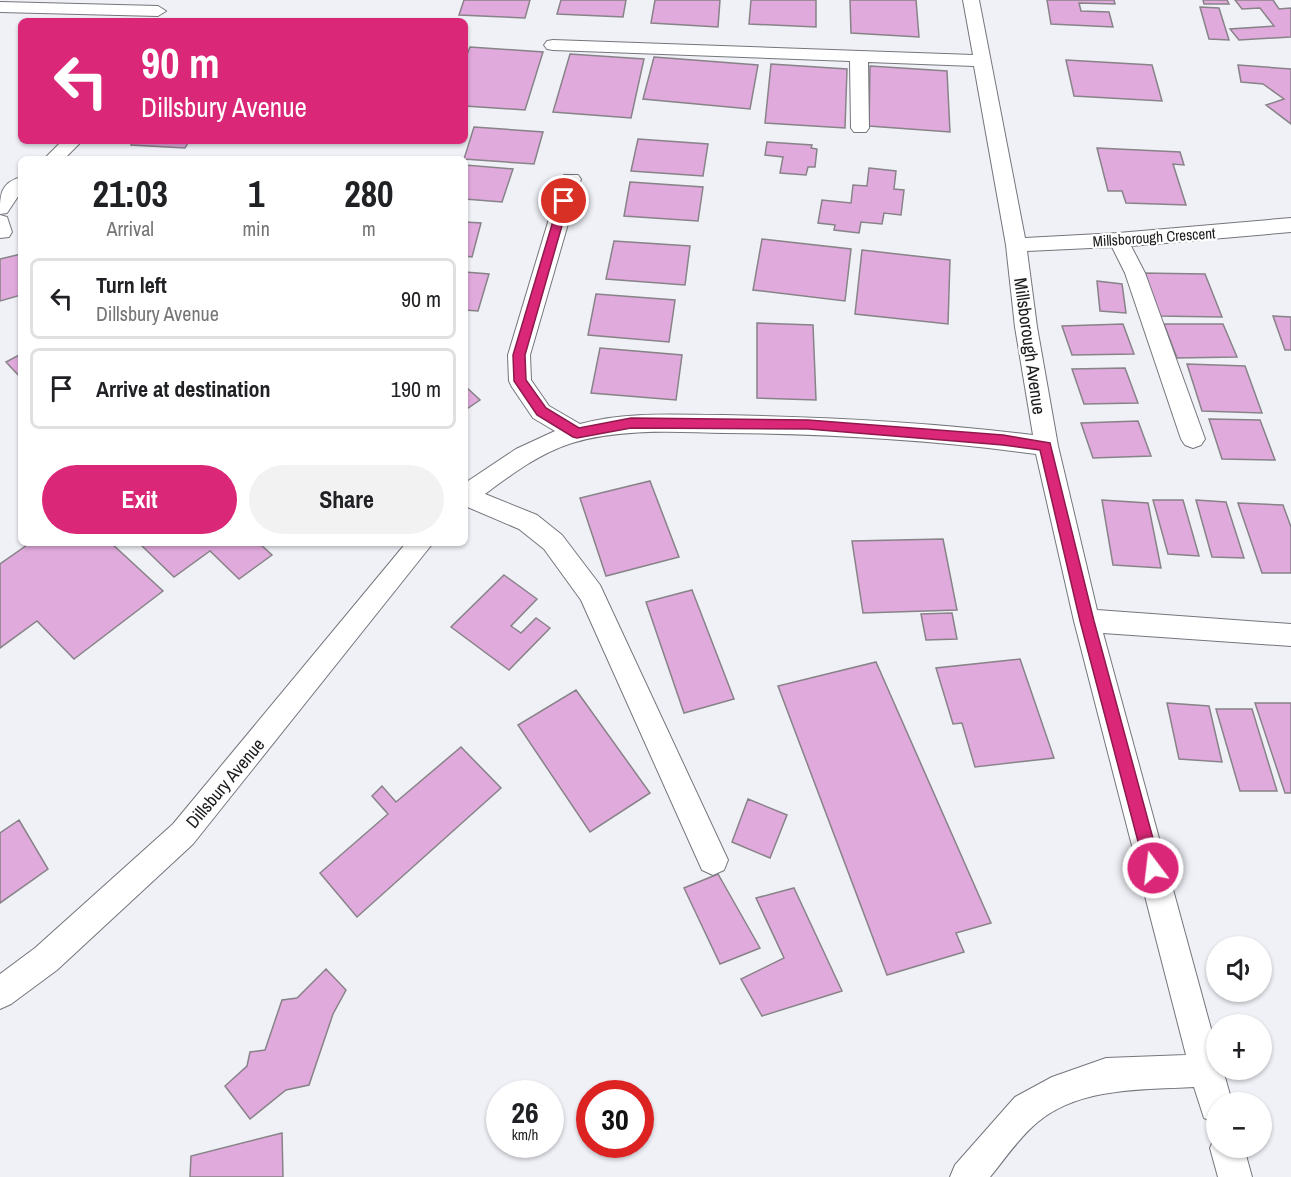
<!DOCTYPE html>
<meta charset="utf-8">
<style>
:root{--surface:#fff;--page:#f2f2f2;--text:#202124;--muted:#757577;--line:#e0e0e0;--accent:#db2777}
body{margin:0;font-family:"Archivo Narrow",sans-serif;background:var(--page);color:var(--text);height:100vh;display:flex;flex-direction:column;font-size:22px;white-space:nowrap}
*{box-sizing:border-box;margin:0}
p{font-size:20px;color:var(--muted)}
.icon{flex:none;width:33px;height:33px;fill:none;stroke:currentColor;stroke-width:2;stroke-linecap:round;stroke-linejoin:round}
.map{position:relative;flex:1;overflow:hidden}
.sheet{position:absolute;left:18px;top:156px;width:450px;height:390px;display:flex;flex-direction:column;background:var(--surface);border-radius:9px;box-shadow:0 2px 4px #0004}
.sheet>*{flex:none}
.top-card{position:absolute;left:18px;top:18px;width:450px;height:126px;border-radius:9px;box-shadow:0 2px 4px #0004;background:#db2777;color:#fff;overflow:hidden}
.controls{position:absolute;left:1206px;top:936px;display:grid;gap:12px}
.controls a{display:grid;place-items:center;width:66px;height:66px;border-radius:50%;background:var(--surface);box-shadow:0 2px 4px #0004;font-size:30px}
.speed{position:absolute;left:486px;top:1080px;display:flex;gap:12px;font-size:30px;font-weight:700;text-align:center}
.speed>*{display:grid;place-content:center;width:78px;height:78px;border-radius:50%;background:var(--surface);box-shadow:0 2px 4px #0004;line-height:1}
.speed small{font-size:15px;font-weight:400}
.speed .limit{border:9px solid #d22;background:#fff;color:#111}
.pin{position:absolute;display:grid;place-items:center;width:51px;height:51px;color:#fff;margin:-26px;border:3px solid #fff;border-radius:50%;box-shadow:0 2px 6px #0007}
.me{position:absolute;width:66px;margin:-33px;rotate:345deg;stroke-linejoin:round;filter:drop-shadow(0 0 4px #0008)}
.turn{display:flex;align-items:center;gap:21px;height:126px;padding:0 24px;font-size:27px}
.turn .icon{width:78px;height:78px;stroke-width:2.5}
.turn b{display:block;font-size:42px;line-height:51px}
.eta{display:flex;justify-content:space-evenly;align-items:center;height:102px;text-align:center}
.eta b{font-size:36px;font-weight:700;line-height:42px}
.button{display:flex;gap:12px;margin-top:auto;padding:12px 24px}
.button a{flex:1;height:69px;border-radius:36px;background:var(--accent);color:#fff;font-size:24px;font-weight:700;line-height:69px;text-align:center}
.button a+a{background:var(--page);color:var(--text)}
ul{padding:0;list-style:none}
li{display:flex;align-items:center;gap:18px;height:81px;margin:0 12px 9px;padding:0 12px;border:3px solid var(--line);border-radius:9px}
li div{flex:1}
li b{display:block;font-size:22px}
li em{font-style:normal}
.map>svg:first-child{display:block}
.building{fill:#e0aadc;stroke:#888388;stroke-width:1.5}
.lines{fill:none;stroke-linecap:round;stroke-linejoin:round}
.minor-casing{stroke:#74767c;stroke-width:2}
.minor{fill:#fff;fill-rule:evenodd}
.route{fill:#db2777;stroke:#8e194d;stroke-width:1.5}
.labels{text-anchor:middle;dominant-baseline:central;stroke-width:4.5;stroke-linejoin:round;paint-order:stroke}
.far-street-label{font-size:15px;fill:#1b1b1d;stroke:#fefefe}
.street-label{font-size:18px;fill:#1b1b1d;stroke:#fefefe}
</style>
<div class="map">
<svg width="1291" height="1177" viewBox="0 0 1291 1177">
<rect width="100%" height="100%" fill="#eff1f7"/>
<path class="building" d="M464,0H530L525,18L459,15Z
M561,0H626L623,17L557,14Z
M655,0H720L718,27L651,23Z
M751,0H816V27L749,24Z
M850,0H916L919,37L851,33Z
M1047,0H1114L1115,4L1079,3L1081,11L1109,12L1113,27L1051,24Z
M1203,0H1227L1229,4H1204Z
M1235,0H1273L1279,9L1291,8V37L1239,40L1230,29L1274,26L1260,8L1242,9Z
M1200,7L1219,8L1229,40L1209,39Z
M470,47L543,52L525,110L465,106V60Z
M570,54L644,59L631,118L553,112Z
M654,57L758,65L750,109L643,99Z
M1066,60L1152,65L1162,101L1074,96Z
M771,64L847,69L845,128L765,123Z
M1238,65L1291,69V124L1266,105L1284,99L1263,84L1241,82Z
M870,66L947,71L950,132L869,126Z
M474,127L543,132L534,164L464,159Z
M638,139L708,144L703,176L631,171Z
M133,141H189L185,148L131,145Z
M767,142L812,145L811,148L817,149L815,167H808L806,175L780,173L783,157L765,155Z
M1097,148L1180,152L1184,165L1173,164L1186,205L1126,203L1122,191H1108Z
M465,165L513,169L502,202L465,199Z
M869,168L896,171L894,189L904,190L901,215L884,213L882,224L861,222L859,233L834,230L835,225L818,223L822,200L851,203L853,185L867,186Z
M630,182L703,187L698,221L624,216Z
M465,222L481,223L472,257L465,256Z
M762,239L851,249L845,301L753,290Z
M614,241L690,246L685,285L606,279Z
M862,250L950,260L948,324L855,314Z
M21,254V295L0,301V259Z
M465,272L489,274L478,311L465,310Z
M1141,273L1205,274L1222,317L1156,316Z
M1097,281L1122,284L1126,313L1100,311Z
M596,294L675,300L669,342L588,335Z
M1273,316L1291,317V350H1285Z
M757,323L813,325L816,400L757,398Z
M1123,324L1134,354L1072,355L1062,326Z
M1164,324H1223L1237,357L1177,358Z
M600,348L682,355L676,400L591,393Z
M21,354V378L6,362Z
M1187,364L1245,366L1262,413L1202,411Z
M1125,368L1138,403L1084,404L1072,369Z
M465,386L480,400L465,410Z
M1209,419L1260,420L1275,460L1222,459Z
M1138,421L1151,456L1093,458L1081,423Z
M650,481L679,557L606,576L580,498Z
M1102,500L1148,503L1161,568L1113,565Z
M1153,500H1183L1199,556L1168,554Z
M1196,500L1226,502L1244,558L1212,557Z
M1238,503L1283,505L1291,527V573H1262Z
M943,539L957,610L863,613L852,541Z
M30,543H111L163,591L74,659L37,621L0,648V564Z
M139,543H259L272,555L239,579L210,551L174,577Z
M504,575L537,599L511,626L521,633L536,618L550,628L509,670L451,627Z
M692,590L734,699L684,713L646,602Z
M952,613L957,639L926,640L921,614Z
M1020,659L1054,758L975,767L962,723L953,724L936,668Z
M876,662L991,923L956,933L964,952L887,975L778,686Z
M576,690L650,793L590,832L518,725Z
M1167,703L1209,706L1222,762L1179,759Z
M1255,703H1291V793H1285Z
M1216,709H1252L1277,791H1240Z
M461,747L501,788L357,917L320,873L388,814L372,796L382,786L396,802Z
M748,799L787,815L770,858L732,842Z
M19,820L48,869L0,903V833Z
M718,874L760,948L720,964L684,888Z
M794,888L842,991L762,1016L741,979L784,958L756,898Z
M326,969L346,990L333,1014L309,1085L286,1090L250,1119L225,1086L247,1066L250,1052L265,1050L282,1000L297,998Z
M282,1133L283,1177H190L191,1156Z"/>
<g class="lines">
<defs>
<path id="minor" d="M963,0H979L1025,238L1118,233L1291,218V232L1131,246L1145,273L1205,439L1201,445L1193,448L1185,445L1181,439L1125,273L1112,247L1027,251L1037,327L1058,446L1097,610L1291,624V646L1103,633L1216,1047V1070H1223L1232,1102H1216V1123L1204,1118L1194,1087C1143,1090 1081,1087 1039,1121C1020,1136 1005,1159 990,1177H950L955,1165L1015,1097L1052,1077L1106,1058L1186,1055L1074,621L1036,454C933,440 830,434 726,433C675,432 621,428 572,443C540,453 512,474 485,494L537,515L562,535L600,585L728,860L724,870L713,875L702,870L581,600L544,549L519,529L465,506V483L516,449L555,431L533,418L512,387L509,381L508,355L561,179L564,175H578L581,179L530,355L531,380L549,406L580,424C627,411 676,415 724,415C828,417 930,422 1033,435L1015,327L1006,245L974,66L868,62L869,128L866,132H854L851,128L850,61L553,50L547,49L544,45L547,41L553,40L973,55Z
M0,2L158,6L166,11L158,16L0,12Z
M62,141H82L64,159H44Z
M21,177V192L7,213L0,214C0,195 0,183 21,177Z
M0,215L7,217L12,232L9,237L0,238Z
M406,543H433L193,844L57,970L11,1004L0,1009V974L35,948L173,824Z
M1216,1135V1148H1244L1252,1177H1218L1210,1148Z"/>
</defs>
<use href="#minor" class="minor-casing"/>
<use href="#minor" class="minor"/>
</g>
<path class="route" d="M564,198L569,201L525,355L526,380L546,408L579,428L631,418L808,420L1003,435L1050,443L1094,621L1161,868L1159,874L1153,876L1147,874L1145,868L1080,621L1040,450L1003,445L808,429L631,428L577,438L573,437L537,415L514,381L513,355L559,201Z"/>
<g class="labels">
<g class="far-street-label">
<text transform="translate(1154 237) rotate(-4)">Millsborough Crescent</text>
</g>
<g class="street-label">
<text transform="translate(1030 346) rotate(82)">Millsborough Avenue</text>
<text transform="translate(225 783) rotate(-50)">Dillsbury Avenue</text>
</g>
</g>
</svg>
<div class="controls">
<a><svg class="icon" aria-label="sound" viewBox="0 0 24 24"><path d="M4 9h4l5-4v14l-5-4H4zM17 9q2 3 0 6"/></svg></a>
<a>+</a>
<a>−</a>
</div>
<div class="speed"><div>26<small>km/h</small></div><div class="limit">30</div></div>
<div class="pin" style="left:564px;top:201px;background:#d93025"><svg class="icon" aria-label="arrive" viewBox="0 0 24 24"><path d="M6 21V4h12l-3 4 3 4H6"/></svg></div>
<svg class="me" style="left:1153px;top:868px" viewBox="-20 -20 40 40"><circle r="17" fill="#db2777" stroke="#fff" stroke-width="3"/><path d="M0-11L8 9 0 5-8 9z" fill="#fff"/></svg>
<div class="top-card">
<div class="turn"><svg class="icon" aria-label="left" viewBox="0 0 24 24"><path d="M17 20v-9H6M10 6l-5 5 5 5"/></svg><div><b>90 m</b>Dillsbury Avenue</div></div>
</div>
<section class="sheet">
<div class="eta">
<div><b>21:03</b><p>Arrival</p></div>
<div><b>1</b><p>min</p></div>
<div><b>280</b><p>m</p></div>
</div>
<ul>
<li><svg class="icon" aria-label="left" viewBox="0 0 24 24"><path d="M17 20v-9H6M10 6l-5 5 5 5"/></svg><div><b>Turn left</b><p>Dillsbury Avenue</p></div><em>90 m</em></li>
<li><svg class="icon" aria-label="arrive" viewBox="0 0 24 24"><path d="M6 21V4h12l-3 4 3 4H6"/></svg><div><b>Arrive at destination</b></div><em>190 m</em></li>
</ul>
<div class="button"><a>Exit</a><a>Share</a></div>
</section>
</div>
